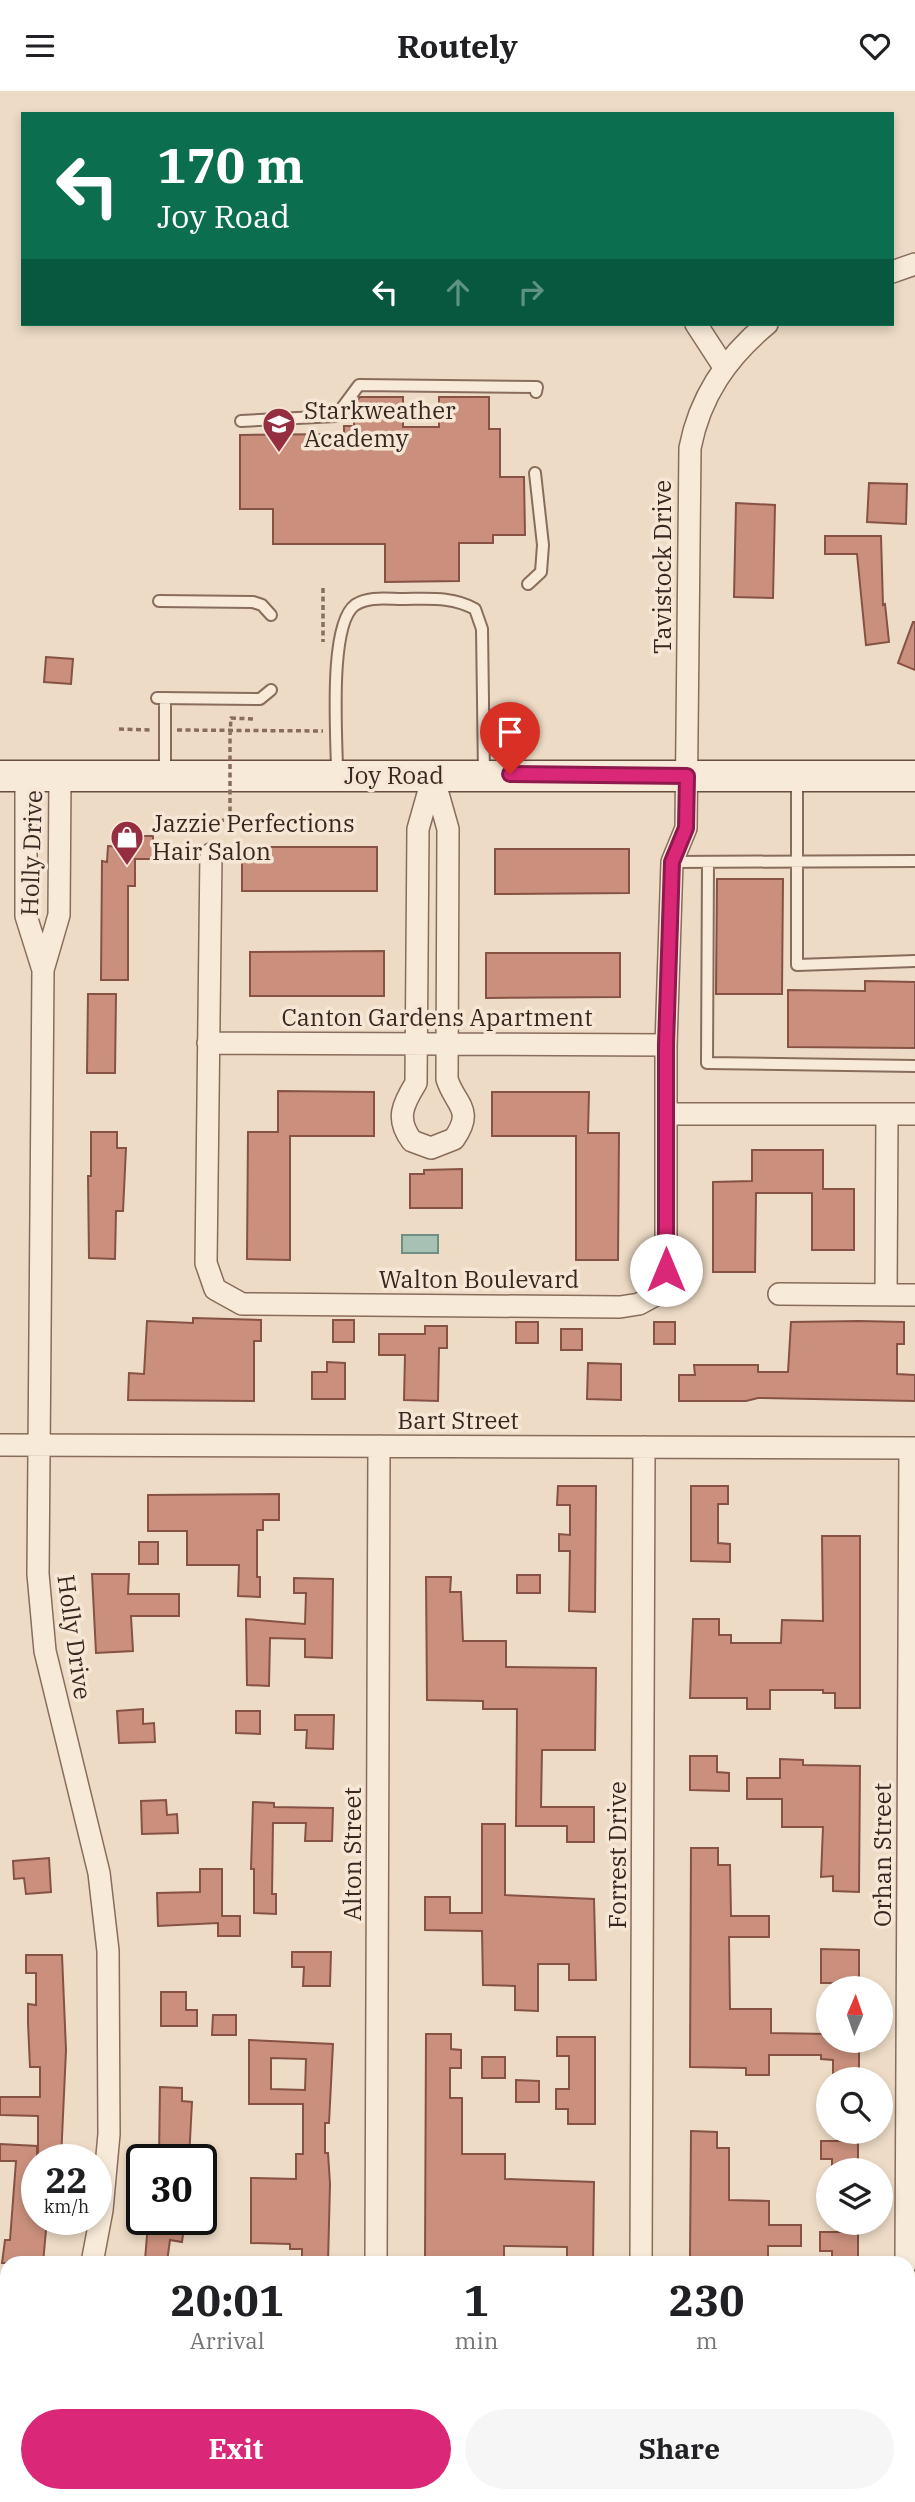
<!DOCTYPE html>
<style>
:root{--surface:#fff;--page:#f6f6f6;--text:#202124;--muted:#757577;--accent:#db2777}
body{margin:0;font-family:"IBM Plex Serif",serif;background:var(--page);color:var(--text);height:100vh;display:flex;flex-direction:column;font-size:26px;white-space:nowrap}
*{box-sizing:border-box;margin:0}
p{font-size:23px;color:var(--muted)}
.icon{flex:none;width:38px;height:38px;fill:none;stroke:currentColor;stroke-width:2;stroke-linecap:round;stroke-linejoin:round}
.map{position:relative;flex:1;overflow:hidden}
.drawer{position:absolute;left:0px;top:2165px;width:915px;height:247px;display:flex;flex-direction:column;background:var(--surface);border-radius:21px 21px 0 0;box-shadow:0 4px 10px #0003}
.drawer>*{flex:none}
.hud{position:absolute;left:21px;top:21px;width:873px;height:214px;border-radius:0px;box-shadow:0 4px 10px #0003;background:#0b6e4f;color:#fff;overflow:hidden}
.needle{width:46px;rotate:2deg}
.tools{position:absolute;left:816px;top:1885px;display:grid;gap:14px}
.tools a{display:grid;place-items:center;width:77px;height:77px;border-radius:50%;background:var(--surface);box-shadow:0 4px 10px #0003;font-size:35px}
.speed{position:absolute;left:21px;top:2053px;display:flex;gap:14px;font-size:35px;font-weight:700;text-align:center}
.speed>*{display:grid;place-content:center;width:91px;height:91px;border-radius:50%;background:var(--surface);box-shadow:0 4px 10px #0003;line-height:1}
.speed small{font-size:18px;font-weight:400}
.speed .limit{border:4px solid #111;border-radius:10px;background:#fff;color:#111}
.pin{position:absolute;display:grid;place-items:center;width:60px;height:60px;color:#fff;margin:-72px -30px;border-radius:50% 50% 50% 0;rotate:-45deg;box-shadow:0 0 7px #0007}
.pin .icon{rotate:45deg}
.me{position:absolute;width:77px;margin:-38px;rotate:0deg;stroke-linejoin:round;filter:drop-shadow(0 0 5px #0008)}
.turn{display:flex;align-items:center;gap:24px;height:147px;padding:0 21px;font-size:32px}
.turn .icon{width:91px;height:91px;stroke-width:2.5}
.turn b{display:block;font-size:49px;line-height:60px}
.lanes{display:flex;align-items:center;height:66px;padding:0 21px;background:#0003;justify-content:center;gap:35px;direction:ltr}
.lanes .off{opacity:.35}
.eta{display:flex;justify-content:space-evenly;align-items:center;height:119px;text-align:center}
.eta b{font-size:42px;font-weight:700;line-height:49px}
.primary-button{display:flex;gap:14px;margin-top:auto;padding:14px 21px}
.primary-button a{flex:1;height:80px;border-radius:42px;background:var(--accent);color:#fff;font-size:28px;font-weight:700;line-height:80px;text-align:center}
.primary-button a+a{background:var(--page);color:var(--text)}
header{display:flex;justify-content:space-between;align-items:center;height:91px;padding:0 21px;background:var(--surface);font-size:32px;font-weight:700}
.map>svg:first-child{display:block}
.water{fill:#a7c1b5;stroke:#6e8f81;stroke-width:2}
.building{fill:#ca907d;stroke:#865243;stroke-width:2;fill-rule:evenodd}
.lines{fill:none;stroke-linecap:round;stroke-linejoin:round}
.lane-casing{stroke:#886c5c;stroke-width:14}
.street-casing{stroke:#886c5c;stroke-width:24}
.secondary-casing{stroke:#6a4d3f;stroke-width:33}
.path{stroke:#886c5c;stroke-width:3.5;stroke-dasharray:5 3.5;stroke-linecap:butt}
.lane{stroke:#f8ead9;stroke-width:10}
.street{stroke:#f8ead9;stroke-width:21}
.secondary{stroke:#f8ead9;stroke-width:30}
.path-bridge{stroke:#886c5c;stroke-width:3.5;stroke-dasharray:5 3.5;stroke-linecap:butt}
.route-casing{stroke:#8e194d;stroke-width:18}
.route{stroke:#db2777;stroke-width:12}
.labels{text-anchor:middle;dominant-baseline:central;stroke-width:7;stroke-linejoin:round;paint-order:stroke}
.poi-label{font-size:24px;fill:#382720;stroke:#f5e6d5;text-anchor:start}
.street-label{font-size:24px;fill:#382720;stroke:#f5e6d5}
</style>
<header><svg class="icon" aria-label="menu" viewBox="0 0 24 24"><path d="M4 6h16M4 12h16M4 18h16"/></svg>Routely<svg class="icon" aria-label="heart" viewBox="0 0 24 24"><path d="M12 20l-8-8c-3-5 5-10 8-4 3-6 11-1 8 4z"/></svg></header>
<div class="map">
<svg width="915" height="2411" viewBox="0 0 915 2411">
<rect width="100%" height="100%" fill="#eddbc6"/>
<path class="water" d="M402,1144H438V1162H402Z"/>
<path class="building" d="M360,306H403V336H439V306H489V338H500V386H524L525,444H493V452H459V490L385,491V453H273V418H240V344L344,343V335H354V314Z
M869,392L907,393L906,433L867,431Z
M736,412L775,414L773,507L734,506Z
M825,445H881L883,514L885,513L889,551L866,554L857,463H825Z
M913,531H915V579L898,572Z
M46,566L73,568L71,593L44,591Z
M129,745H153V768H135V795H128V889H101L102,770L107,771L108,755L128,756Z
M242,756H377V800H242Z
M495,758H629V802L495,803Z
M717,788H783L782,903H716Z
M384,860V905H250V861Z
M486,862H620V906L486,907Z
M865,890L915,891V957L788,956V899L865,900Z
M88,903H116L115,982H87Z
M278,1000L374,1001V1045H290V1169L247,1168L248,1041H278Z
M492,1001H589L588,1042H619L618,1169H576V1045H492Z
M91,1041H117V1057H126L123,1120H116L115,1168L89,1167L88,1085H91Z
M752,1059H823V1098H854V1159H812V1102H756L755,1181H713V1091L752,1090Z
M462,1078V1117H410V1083H424V1079Z
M193,1227L261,1229V1250H254V1310L128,1309L129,1282L144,1283L147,1230L193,1232Z
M333,1229H354V1251H333Z
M859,1230L904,1231V1253H897V1283L915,1284V1310L758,1307L746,1310H679V1284H695L694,1274H758V1281H788L791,1231Z
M516,1231H538V1252H516Z
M654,1231H675V1253H654Z
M425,1235H447V1257H439L438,1310L404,1309L405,1264H379V1243H425Z
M561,1238H582V1259H561Z
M327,1271L345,1272V1308H312V1281H327Z
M588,1272L621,1273V1309L587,1308Z
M558,1395H596L595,1521L569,1520L570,1460H559V1443L570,1444V1414H557Z
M691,1395H728V1413H718V1452L730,1453V1471L691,1470Z
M279,1403V1429H263V1439H257V1486H260V1506L238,1505L239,1474H187V1440H148V1404Z
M822,1445H860V1617H835V1602H823V1599H770V1618H747V1607H690L693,1528H719V1544H731V1552H781L782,1529L823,1530Z
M139,1451H158V1473H139Z
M92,1483H129L128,1503H179V1525H131L133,1560L96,1562Z
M517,1484H540V1502H517Z
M426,1486H451L450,1501H461L463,1550H506V1576L596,1577L595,1659H542L541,1716H594V1751H567V1735H516L517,1618H483V1610L427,1609Z
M294,1487L333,1488L332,1567L305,1566V1548L270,1547L269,1595L247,1594L246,1528L305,1533L306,1502H294Z
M143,1618V1633L154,1632L155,1651L119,1652L117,1620Z
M236,1620H260V1643L236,1642Z
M295,1624H334L333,1658L306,1657L307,1639H295Z
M690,1665H717V1681L729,1682V1700L690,1699Z
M780,1668L803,1669V1674L860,1675L859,1801L833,1800V1785L821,1786L823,1736H782V1708H747V1687H780Z
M166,1709L167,1724L177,1723L178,1742L142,1743L141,1710Z
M253,1711L274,1712V1716L333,1717L332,1750H305L306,1732H273L272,1803H276V1823L254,1822V1778H251Z
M482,1733H505V1804L594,1808L596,1889H569V1873H538V1920L515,1919V1895L483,1894L482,1840L425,1839V1806H450V1822H482Z
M691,1757H718V1774H730L731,1825H769V1846H729L730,1918H771V1942L828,1943V1950H859V1984L833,1983V1969L821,1968V1964H769V1984H746V1977L690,1976Z
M49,1767L51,1801L26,1803L24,1787L14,1788L13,1770Z
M200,1778H222V1825H240V1845H218V1832L158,1835L157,1802L200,1801Z
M821,1858L859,1859V1892H821Z
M292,1861H331L330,1895H303L304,1876H292Z
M26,1864H62L66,1959L61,2068H38V2025L0,2024V2006H40V1976H30L28,1932V1913L36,1914V1882H26Z
M161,1901H186V1919H197V1935H161Z
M213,1924H236V1944H212Z
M426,1943H451V1958L461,1959V1977H450V2007H462V2063H505V2088L594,2091L593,2172L567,2171V2156L504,2155V2172L425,2168Z
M557,1946H595V2033H568V2018H556V1998H569V1965H557Z
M249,1949L333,1953L329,2032H325V2062H328L330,2093L328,2172H302V2158H290V2153L251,2152V2087L296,2088V2063H303V2013H249ZM271,1967L306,1968L305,1999L271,1998Z
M482,1966H505V1987H482Z
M516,1989L539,1990V2011H516Z
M160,1996L182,1997V2010L192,2011L189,2068H159Z
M691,2040L717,2041V2057H729V2109L769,2110V2134H801V2155H768V2172H745V2166H690Z
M821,2050H858V2079H832V2068H821Z
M0,2053L37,2055V2128H47L43,2172H2L5,2149H10L16,2070H0Z
M148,2132L184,2136L182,2151L170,2149L167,2171L145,2169Z
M820,2141H858V2172H832V2160H820Z"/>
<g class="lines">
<defs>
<path id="lane" d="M241,330L336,325L359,294L537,296L536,301
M528,493L541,481L543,454L535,382
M159,510L253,511L262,514L271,524
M157,607L260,608L271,599
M337,682C337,648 328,534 355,514C369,505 387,508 402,508C428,508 452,505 475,518L482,538L484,683
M165,685V607
M797,687V874L915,870
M672,771L915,770
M708,772L707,972L915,975"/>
<path id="street" d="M892,181L915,173
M696,233L724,276
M433,685L448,738L447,988C455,1014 475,1018 454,1048L431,1057L412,1050C395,1028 403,1013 416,992L418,738Z
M26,686V825L43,879
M60,686L59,824L43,879L38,1483L45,1560L99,1782L108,1860L109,2043L102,2119L92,2172
M211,763L206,1172L215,1198L242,1213L620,1216L639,1213L661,1201L666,1179V954L672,771L686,737L690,357C700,305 727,266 767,233
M208,952L666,954
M666,1023H915
M779,1203L915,1204
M886,1204L887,1023
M0,1354L915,1357
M376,2172L379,1355
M641,2172L644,1356
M906,2172L910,1357
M46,2411V2404
M375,2411V2404
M640,2411V2404
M905,2411V2404"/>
<path id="secondary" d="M0,685H915"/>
</defs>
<use href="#lane" class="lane-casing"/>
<use href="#street" class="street-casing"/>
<use href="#secondary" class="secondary-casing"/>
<path class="path" d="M323,497V551
M119,638L152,639
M177,639L323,640
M230,644L231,627L253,628
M194,738L193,730L230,729"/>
<use href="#lane" class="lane"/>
<use href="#street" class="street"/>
<use href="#secondary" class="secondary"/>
<path class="path-bridge" d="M230,729V644"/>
</g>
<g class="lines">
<defs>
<path id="route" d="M510,683L687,685L686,737L672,771L666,954V1179"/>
</defs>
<use href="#route" class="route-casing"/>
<use href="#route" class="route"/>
</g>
<defs>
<symbol id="school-pin" viewBox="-11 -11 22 30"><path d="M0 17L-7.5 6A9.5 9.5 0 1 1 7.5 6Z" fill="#952e40" stroke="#f5e6d5"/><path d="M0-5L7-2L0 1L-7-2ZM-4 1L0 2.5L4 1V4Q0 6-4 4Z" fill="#fff"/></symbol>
<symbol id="shop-pin" viewBox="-11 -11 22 30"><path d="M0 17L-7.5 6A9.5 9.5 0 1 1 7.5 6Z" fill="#952e40" stroke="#f5e6d5"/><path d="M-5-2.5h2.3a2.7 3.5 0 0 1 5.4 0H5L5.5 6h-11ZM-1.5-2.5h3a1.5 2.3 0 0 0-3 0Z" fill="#fff"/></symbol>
</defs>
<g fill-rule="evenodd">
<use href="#school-pin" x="260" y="314" width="38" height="52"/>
<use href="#shop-pin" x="108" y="727" width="38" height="52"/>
</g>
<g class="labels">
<g class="poi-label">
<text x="304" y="319">Starkweather<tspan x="304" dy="28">Academy</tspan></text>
<text x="152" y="732">Jazzie Perfections<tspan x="152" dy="28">Hair Salon</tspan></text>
</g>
<g class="street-label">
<text transform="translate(662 476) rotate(-90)">Tavistock Drive</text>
<text x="394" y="684">Joy Road</text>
<text transform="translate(31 762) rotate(-88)">Holly Drive</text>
<text x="437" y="926">Canton Gardens Apartment</text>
<text x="479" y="1188">Walton Boulevard</text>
<text x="458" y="1329">Bart Street</text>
<text transform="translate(75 1546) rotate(82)">Holly Drive</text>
<text transform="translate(352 1763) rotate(-90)">Alton Street</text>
<text transform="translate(617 1764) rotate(-90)">Forrest Drive</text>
<text transform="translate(882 1764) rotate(-90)">Orhan Street</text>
</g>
</g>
</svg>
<div class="tools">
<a><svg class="needle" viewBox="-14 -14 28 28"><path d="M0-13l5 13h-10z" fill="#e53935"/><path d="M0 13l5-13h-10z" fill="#757577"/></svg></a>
<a><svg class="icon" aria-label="search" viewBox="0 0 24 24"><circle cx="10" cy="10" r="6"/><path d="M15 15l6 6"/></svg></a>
<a><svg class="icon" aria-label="layers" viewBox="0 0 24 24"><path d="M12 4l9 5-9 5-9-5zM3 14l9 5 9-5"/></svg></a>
</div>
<div class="speed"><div>22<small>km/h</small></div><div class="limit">30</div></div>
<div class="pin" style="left:510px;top:683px;background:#d93025"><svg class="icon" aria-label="arrive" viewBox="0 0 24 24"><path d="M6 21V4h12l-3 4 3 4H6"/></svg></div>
<svg class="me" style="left:666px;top:1179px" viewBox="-20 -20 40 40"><circle r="19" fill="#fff"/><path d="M0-13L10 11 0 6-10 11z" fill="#db2777"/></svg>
<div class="hud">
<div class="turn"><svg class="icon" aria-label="left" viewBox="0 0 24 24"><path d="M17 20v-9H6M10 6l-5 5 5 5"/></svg><div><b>170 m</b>Joy Road</div></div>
<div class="lanes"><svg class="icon" aria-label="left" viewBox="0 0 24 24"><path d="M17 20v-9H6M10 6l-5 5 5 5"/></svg><svg class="icon off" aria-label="ahead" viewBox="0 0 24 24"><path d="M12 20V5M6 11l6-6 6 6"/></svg><svg class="icon off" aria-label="right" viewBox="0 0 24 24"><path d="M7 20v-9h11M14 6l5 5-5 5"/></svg></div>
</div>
<section class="drawer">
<div class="eta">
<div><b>20:01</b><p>Arrival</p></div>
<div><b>1</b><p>min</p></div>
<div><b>230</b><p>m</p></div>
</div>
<div class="primary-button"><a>Exit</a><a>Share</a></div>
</section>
</div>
